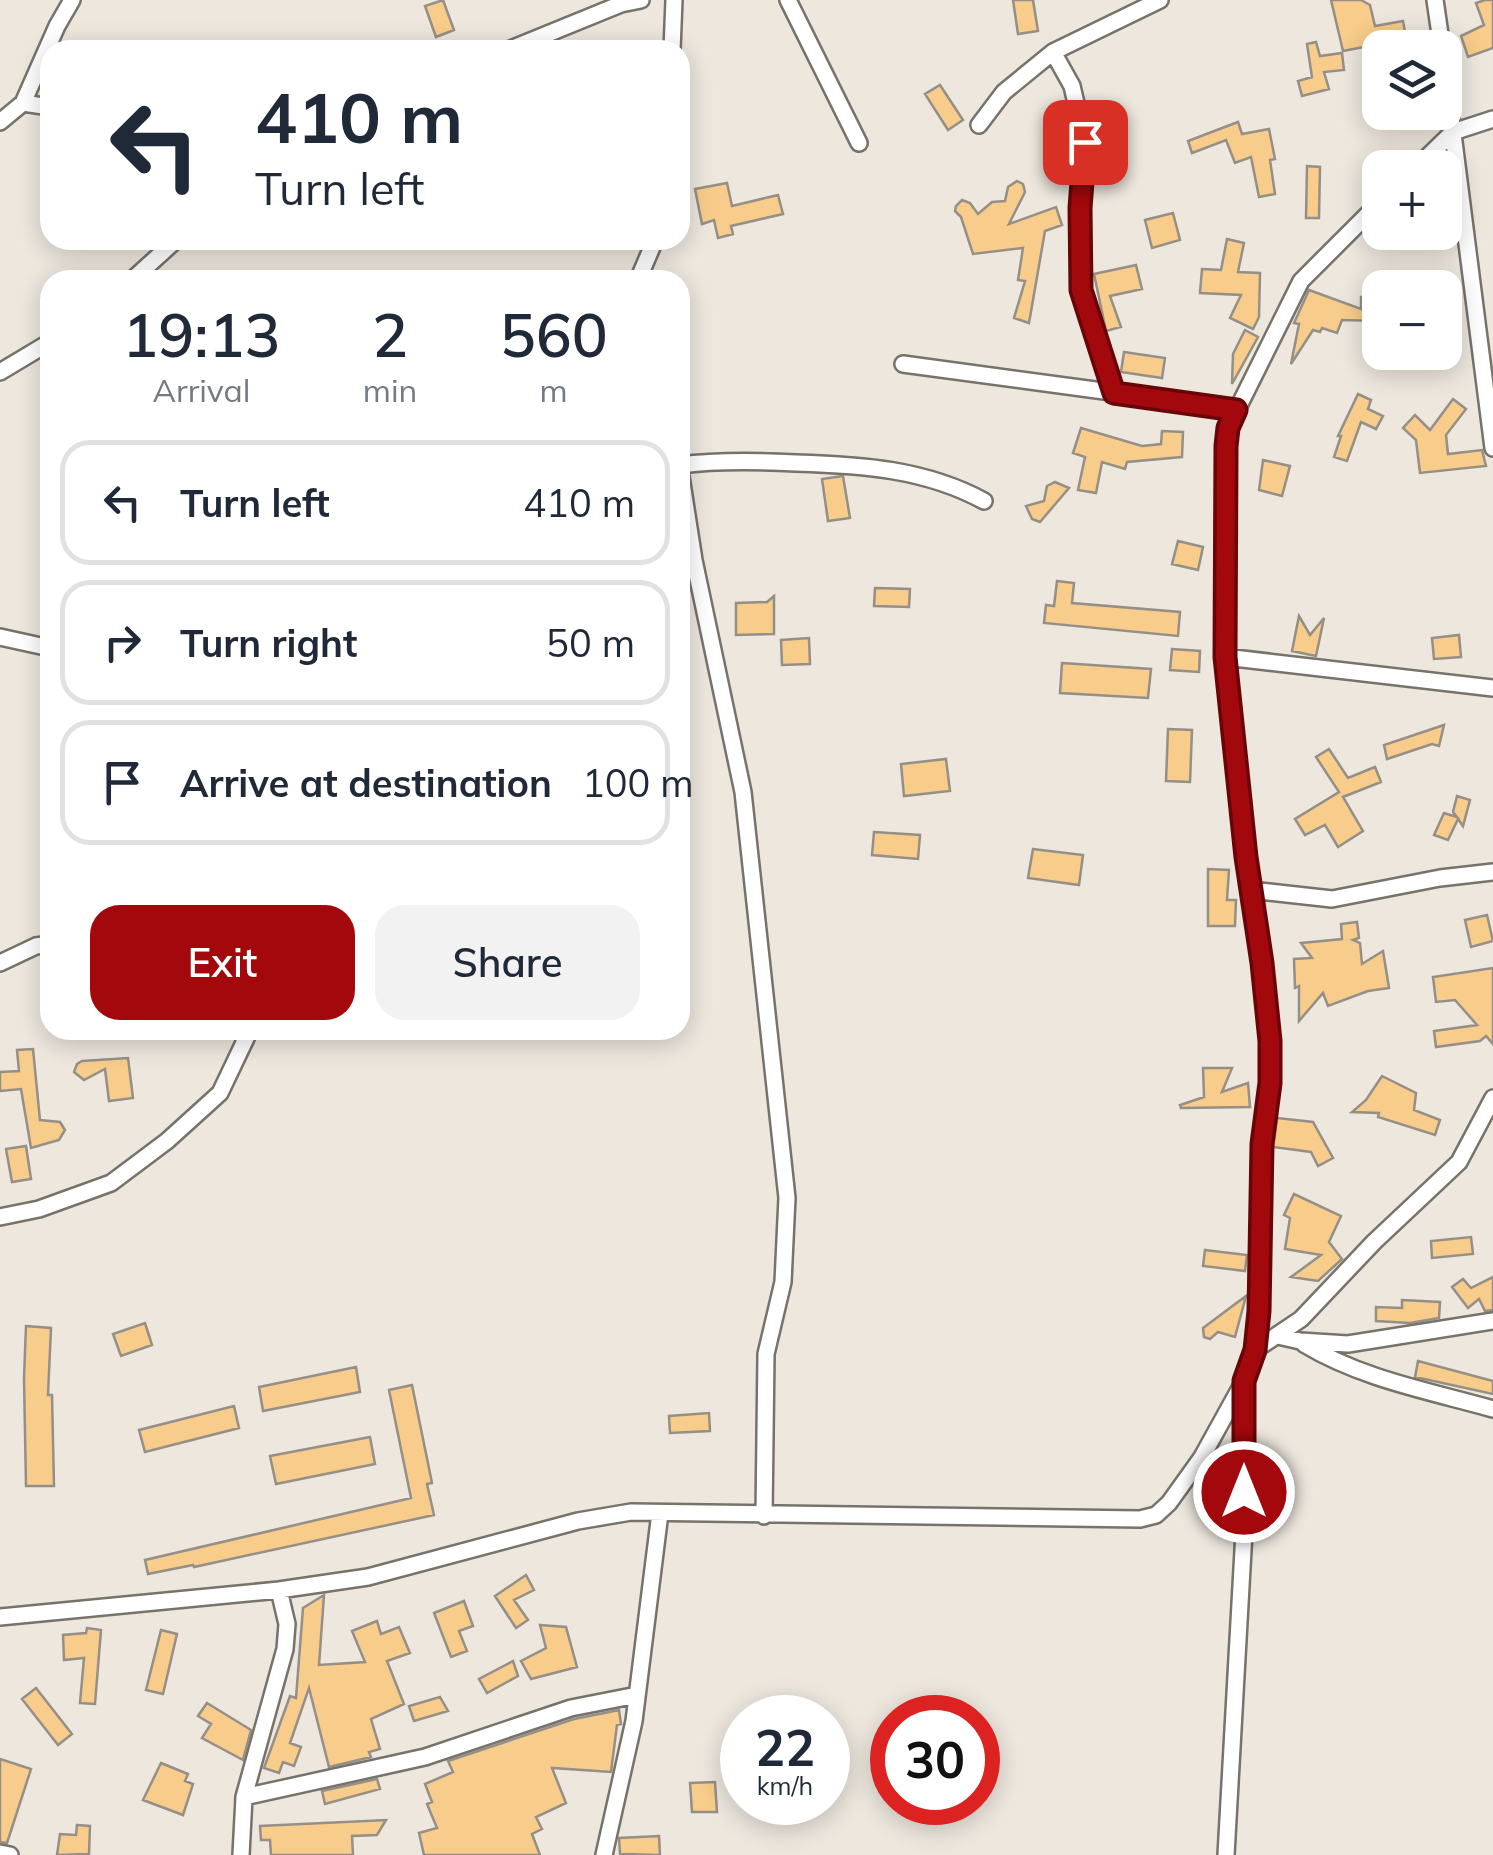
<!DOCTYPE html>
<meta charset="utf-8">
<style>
:root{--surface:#fff;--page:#f2f2f3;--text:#1f2937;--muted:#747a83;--line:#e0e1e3;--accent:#a2080c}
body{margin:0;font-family:Mulish,sans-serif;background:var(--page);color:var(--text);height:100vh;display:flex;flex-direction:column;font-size:38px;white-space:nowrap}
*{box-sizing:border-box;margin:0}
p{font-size:32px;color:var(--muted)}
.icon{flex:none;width:55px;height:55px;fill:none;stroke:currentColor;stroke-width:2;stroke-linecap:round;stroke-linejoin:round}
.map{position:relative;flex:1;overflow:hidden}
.panel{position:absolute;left:40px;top:270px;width:650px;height:770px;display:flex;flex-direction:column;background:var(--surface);border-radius:30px;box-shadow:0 5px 25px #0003}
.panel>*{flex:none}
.guide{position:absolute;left:40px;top:40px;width:650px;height:210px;border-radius:30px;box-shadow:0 5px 25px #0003;background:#fff;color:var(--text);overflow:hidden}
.tools{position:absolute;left:1362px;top:30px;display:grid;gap:20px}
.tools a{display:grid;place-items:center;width:100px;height:100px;border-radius:20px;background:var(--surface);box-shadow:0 5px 25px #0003;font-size:50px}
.speed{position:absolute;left:720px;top:1695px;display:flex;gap:20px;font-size:50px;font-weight:700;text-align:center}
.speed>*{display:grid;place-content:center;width:130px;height:130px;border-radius:50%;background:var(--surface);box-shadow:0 5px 25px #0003;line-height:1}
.speed small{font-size:25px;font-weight:400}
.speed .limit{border:15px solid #d22;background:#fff;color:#111}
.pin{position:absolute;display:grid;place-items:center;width:85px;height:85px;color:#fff;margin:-42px;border-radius:20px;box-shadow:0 5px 15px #0006}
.me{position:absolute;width:110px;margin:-55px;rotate:0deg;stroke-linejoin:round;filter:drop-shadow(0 0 8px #0008)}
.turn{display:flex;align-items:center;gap:35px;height:210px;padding:0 50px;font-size:45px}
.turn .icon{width:130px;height:130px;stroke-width:2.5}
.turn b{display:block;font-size:70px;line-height:85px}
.eta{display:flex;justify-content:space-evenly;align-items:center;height:170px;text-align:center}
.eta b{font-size:60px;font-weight:600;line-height:70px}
.button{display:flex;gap:20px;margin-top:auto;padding:20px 50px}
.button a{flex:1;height:115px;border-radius:30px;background:var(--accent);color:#fff;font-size:40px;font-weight:600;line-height:115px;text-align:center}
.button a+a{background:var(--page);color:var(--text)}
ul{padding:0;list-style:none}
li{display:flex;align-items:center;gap:30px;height:125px;margin:0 20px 15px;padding:0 30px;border:5px solid var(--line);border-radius:30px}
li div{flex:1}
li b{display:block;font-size:38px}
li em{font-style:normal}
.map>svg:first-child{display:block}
.building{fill:#f8cc8a;stroke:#958f87;stroke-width:2.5}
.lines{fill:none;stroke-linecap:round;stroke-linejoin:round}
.minor-casing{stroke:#77726a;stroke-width:20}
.minor{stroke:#fff;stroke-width:15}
.route-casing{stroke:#690508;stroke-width:25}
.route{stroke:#a2080c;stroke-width:18}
</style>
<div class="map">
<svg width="1493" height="1855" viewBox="0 0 1493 1855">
<rect width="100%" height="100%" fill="#ede7de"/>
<path class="building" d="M443,0L454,30L436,37L425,6Z
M1013,0H1033L1038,31L1018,34Z
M1331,0H1361L1370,5L1375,26L1403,21L1408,48L1369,46L1343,51Z
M1485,0H1493V48L1468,57L1461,36L1484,25L1476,3Z
M1316,42L1320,56L1342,53L1344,70L1324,72L1329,89L1302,96L1298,81L1312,77L1307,44Z
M940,85L963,120L948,130L925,94Z
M1238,122L1242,134L1269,129L1275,159L1270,160L1275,194L1259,197L1251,157L1235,163L1226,140L1192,153L1188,141Z
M1307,166L1320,167L1319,218H1306Z
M1017,181L1023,184L1025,192L1009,224L1056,207L1062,225L1045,231L1029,323L1014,318L1025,281L1018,280L1023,248L973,254L961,217L955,211L956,206L962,200L970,203L978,214L992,202L1005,201L1008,187Z
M727,183L732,206L778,195L783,214L731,226L733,234L718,238L714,220L702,224L695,189Z
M1173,213L1180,240L1152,248L1145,220Z
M1227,239L1244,243L1238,272L1260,273L1259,317L1253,329L1230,318L1241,295L1200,293L1202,269L1221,270Z
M1136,265L1142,289L1110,296L1121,327L1106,331L1094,274Z
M1309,290L1361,309V297H1380V321L1342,320L1337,333L1322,328L1320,332L1313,330L1291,364L1299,324L1294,323Z
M1245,330L1258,337L1232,384L1233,354Z
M1124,352L1165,358L1162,378L1121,372Z
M1358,394L1371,400L1368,409L1383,416L1376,429L1361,422L1347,461L1334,457L1341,436H1338Z
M1453,399L1466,409L1446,435L1448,454L1482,450L1486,466L1420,473L1416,440L1403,428L1415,415L1430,430Z
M1081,428L1142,446L1161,444L1162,431L1183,432L1182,457L1127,462L1125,469L1102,462L1096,493L1078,490L1085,457L1073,453Z
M1263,460L1290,466L1282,496L1259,490Z
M843,476L850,518L828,521L822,479Z
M1055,482L1069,488L1040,522L1032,519L1026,506L1044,501L1047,486Z
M1178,541L1203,547L1198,570L1172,564Z
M1057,581L1074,583L1072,603L1180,612L1178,636L1044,623L1046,605L1054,606Z
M875,588L910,589L909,607L874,606Z
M774,596V634L736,635V603L767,602Z
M1299,616L1310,635L1324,618L1316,656L1292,651Z
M1459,635L1461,657L1434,659L1432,638Z
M809,638L810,664L782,665L781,640Z
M1172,649L1200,651L1199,672L1170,670Z
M1062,663L1151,669L1148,698L1060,693Z
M1444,725L1439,746L1432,744L1387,759L1384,745Z
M1168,729L1192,730L1190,782L1166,781Z
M1329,749L1348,778L1375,767L1381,782L1343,797L1363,831L1338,847L1325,825L1305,835L1295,819L1339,792L1316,757Z
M946,759L950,791L904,796L901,764Z
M1457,796L1470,800L1463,826L1458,819L1448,840L1434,835L1444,813L1457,817L1453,812Z
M874,832L920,835L918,859L872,855Z
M1033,849L1083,855L1079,885L1028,878Z
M1208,869L1229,870L1227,900H1236L1235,926H1208Z
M1487,915L1493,941L1471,947L1465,920Z
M1357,922L1359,938L1353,940L1360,943L1362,964L1383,951L1389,988L1368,991L1328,1006L1323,993L1299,1021V986L1295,988L1294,959L1312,958L1301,943L1342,939L1341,924Z
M1493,968V1044L1486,1036L1480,1041L1436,1047L1434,1031L1477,1025L1455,1000L1436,1002L1433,977Z
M33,1049L40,1120L60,1122L65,1130L59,1140L31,1148L21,1089L0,1091V1072L19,1071L17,1050Z
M128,1058L133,1098L109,1101L105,1069L84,1080L74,1072L77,1064L82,1061Z
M1203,1068H1232L1222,1092L1248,1083L1250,1107L1181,1108L1180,1105L1204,1097Z
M1382,1076L1416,1093L1414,1110L1440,1120L1435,1135L1378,1117L1379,1113L1352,1112L1366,1100Z
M1277,1118L1313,1122L1333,1158L1318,1166L1311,1152L1273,1147Z
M26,1146L31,1179L12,1182L6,1149Z
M1294,1194L1341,1216L1329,1242L1342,1259L1318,1281L1291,1277L1321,1255L1285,1249L1290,1218L1284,1215Z
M1471,1237L1473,1254L1432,1258L1431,1241Z
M1205,1250L1247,1255L1245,1271L1203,1266Z
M1493,1277V1310L1485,1311L1479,1299L1468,1308L1452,1287L1463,1279L1471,1288Z
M1246,1296L1235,1337L1218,1332L1210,1339L1204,1337L1203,1328Z
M1402,1300L1440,1302L1439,1318L1410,1323L1376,1321V1307L1402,1308Z
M145,1323L152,1345L121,1356L113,1334Z
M26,1326L51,1328L48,1395H52L54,1486H26L24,1378Z
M1418,1361L1493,1381V1394L1415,1377Z
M356,1367L360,1392L263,1411L259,1387Z
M412,1385L432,1483L427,1484L434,1515L194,1567L193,1565L148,1574L145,1560L411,1498L389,1390Z
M234,1406L239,1428L145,1452L139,1430Z
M709,1413L710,1431L670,1433L669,1416Z
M370,1437L375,1464L276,1484L270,1456Z
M526,1575L534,1590L514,1600L528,1620L516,1628L495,1596Z
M324,1595L319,1665L365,1662L352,1631L377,1621L381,1634L399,1627L410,1653L387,1661L404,1704L371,1719L380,1749L369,1752L371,1757L329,1767L309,1688L290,1743L301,1747L294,1766L283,1762L279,1773L264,1768L290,1696L296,1698L303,1608Z
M464,1601L473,1626L459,1631L467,1651L451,1657L434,1613Z
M540,1625L566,1627L577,1667L531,1679L521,1661L546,1648Z
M87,1628L101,1630L95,1704L80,1703L84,1658L64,1660L63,1635L86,1633Z
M161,1630L177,1634L163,1694L146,1690Z
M513,1661L518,1676L487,1693L479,1679Z
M36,1688L72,1734L58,1745L22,1699Z
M440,1697L448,1711L414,1721L409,1706Z
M207,1703L251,1730L243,1760L202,1738L211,1724L198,1716Z
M619,1710L621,1724L617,1725L611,1772L552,1768L566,1803L536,1817L542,1829L532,1834L540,1855H424L419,1833L437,1828L427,1804L432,1802L425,1784L453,1772L448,1761L574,1719Z
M0,1759L31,1769L7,1843L0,1842Z
M161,1763L188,1774L185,1781L193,1784L183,1815L143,1800Z
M377,1779L380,1789L325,1804L322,1791Z
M715,1782L717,1812H692L690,1783Z
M386,1820L377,1835L352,1836L353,1855H271L270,1840H261L260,1826Z
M77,1825L90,1826L89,1854L57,1855L60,1834L76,1835Z
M659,1836L660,1855L620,1854L619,1838Z"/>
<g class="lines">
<defs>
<path id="minor" d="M788,0L859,143
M1435,0L1442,48
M508,50L621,4L641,0
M672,50L674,0
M1053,52L1160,0
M1445,71L1493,448
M23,103L50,107
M0,122L23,103L57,26L72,0
M979,125L1004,92L1053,52L1072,86L1085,142L1080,208L1081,290L1114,393
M1416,168L1453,132L1493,119
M132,280L176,240
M638,280L655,240
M903,364L1237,409
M0,372L50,342
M680,465C719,460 757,461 796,463C862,465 925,469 984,501
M680,470L694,560L743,792L787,1198L783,1282L766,1354L764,1516
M0,637L50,648
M1225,657L1493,688
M1251,890L1332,899L1440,878L1493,872
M0,963L36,946L50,944
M0,1217L39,1209L111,1183L167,1141L220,1093L250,1030
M1278,1336L1300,1341L1348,1344L1493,1321
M1304,1344C1362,1379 1429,1391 1493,1409
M1255,1350L1301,1319L1374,1242L1459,1162L1493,1098
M0,1617L279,1590L368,1577L578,1521L631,1512L1140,1519L1156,1515L1169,1503L1202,1457L1244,1381L1255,1350L1259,1311L1262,1144L1270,1083V1041L1262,963L1245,857L1225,657L1228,428L1301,281L1380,202
M244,1797L425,1757L571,1708L637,1695
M0,1853L10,1855
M241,1855L244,1797L285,1649L287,1624L279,1590
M604,1855L634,1721L660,1513
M1226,1855L1244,1532V1385"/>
</defs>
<use href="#minor" class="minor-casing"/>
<use href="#minor" class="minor"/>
</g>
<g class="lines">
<defs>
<path id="route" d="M1085,142L1080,208L1081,290L1114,393L1236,410L1228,428L1226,446L1225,657L1246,857L1262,963L1270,1041V1083L1262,1144L1259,1311L1255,1350L1244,1381V1492"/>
</defs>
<use href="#route" class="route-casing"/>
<use href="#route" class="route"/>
</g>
</svg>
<div class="tools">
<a><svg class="icon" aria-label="layers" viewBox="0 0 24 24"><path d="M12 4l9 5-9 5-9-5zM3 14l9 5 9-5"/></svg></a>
<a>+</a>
<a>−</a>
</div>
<div class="speed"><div>22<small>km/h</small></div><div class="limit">30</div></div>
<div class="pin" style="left:1085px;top:142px;background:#d93025"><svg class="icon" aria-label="arrive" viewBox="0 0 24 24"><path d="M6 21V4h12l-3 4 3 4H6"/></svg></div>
<svg class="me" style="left:1244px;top:1492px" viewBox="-20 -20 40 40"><circle r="17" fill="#a2080c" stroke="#fff" stroke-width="3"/><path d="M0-11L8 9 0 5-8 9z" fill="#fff"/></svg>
<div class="guide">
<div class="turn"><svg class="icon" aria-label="left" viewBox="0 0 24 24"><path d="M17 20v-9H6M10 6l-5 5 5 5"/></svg><div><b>410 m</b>Turn left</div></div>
</div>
<section class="panel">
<div class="eta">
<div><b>19:13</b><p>Arrival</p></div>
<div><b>2</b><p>min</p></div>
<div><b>560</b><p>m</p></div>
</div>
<ul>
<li><svg class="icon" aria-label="left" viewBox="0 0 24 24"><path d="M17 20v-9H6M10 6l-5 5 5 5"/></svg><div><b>Turn left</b></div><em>410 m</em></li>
<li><svg class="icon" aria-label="right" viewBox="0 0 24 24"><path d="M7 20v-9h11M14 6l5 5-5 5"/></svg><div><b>Turn right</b></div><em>50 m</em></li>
<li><svg class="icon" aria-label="arrive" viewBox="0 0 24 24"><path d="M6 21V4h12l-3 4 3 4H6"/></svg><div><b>Arrive at destination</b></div><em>100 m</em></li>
</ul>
<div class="button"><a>Exit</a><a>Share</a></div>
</section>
</div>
